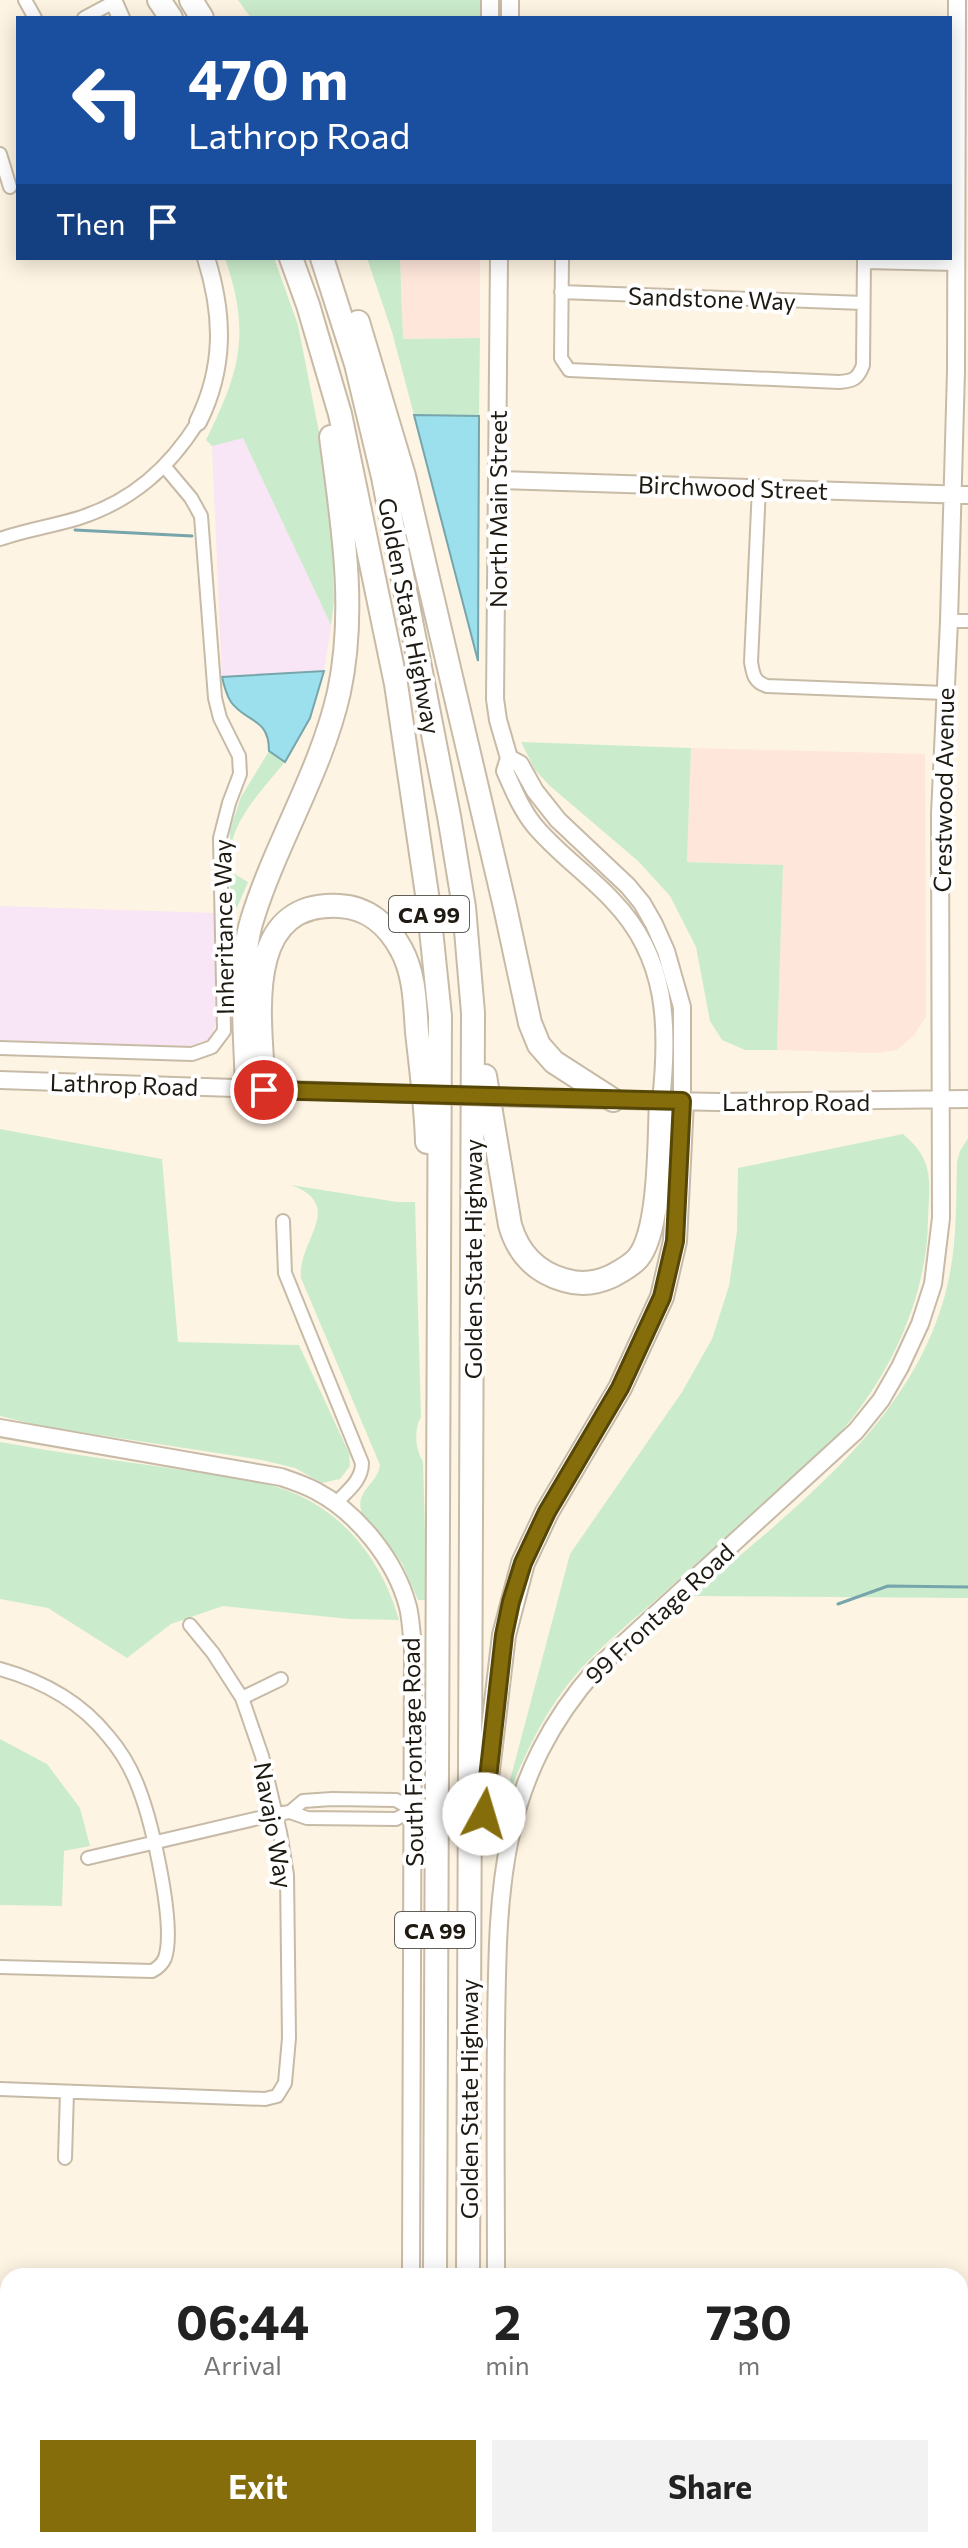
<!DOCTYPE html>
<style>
:root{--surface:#fff;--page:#f2f2f2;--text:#222;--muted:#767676;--accent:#866d0b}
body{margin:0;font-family:Commissioner,sans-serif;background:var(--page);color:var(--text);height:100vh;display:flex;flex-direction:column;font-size:30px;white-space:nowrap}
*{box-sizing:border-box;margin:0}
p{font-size:26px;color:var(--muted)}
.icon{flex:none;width:44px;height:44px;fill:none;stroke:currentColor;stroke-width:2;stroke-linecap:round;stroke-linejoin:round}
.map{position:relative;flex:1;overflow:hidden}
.panel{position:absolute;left:0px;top:2268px;width:968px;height:280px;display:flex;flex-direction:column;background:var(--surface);border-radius:24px 24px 0 0;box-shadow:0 4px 20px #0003}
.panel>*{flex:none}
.hud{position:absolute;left:16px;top:16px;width:936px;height:244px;border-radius:0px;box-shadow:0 4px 20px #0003;background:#1a4fa0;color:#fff;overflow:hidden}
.pin{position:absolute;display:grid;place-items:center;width:68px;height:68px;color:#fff;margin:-34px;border:4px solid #fff;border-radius:50%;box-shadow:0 2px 8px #0007}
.me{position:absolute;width:88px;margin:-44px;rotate:6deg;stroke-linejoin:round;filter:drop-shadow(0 0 6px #0008)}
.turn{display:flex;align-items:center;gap:28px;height:168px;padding:0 40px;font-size:36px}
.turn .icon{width:104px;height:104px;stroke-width:2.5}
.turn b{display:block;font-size:56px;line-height:68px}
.then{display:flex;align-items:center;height:76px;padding:0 40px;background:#0003;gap:16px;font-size:30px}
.eta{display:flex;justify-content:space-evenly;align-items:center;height:136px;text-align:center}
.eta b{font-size:48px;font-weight:700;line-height:56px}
.button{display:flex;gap:16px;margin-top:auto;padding:16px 40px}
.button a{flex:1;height:92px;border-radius:0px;background:var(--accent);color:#fff;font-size:32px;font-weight:700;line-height:92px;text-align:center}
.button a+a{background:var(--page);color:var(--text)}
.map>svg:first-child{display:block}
.commercial{fill:#fee6db}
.industrial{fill:#f8e5f5}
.green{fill:#cbeccc}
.water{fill:#9ce0ed;stroke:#76a5ab;stroke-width:2}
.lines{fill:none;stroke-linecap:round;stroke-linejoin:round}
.stream{stroke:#76a5ab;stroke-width:3}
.street-casing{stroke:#c7bba7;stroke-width:16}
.secondary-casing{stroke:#c7bba7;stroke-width:20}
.highway-casing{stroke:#c7bba7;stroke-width:26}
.street{stroke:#fff;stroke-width:12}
.secondary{stroke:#fff;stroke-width:16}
.highway{stroke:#fff;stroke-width:22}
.secondary-bridge-casing{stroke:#c7bba7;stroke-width:20;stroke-linecap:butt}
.secondary-bridge{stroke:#fff;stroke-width:16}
.route-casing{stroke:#574707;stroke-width:20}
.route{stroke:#866d0b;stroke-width:14}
.labels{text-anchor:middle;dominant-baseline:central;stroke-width:8;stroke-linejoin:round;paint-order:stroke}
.shield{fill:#fff;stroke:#625f59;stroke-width:2}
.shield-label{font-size:22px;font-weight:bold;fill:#1e1a12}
.street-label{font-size:24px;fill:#1e1a12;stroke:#fff}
</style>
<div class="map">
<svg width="968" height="2548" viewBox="0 0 968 2548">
<rect width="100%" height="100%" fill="#fef4e3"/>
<path class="commercial" d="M400,258H480V338L403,339Z
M691,748L925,754L926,1017L914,1035L897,1050L877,1053L777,1050L783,865L687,862Z"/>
<path class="industrial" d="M243,437L331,625L324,671L222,677L212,446Z
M0,906L215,913L217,1019L210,1039L189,1046L0,1040Z"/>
<path class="green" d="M238,0H481V18H251Z
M225,258H274L298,325L319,432L333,556L334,602L331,625L243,438L212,446L206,440C240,371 251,334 225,258Z
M367,258H400L403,339L480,338L479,416L414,415L392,332Z
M521,742L691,748L687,862L783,865L777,1050H745L722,1040L710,1021L696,947L670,896L638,861L550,786L535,770Z
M269,751L285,762C266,786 236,815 231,847C230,855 231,864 231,872L248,882L236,910L230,937V830L241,797Z
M0,1129L162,1159L178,1342L299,1345L349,1453L350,1466L340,1479L322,1483L295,1468L262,1460L40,1426L0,1416Z
M903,1134C936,1162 929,1182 928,1221C927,1291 896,1362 854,1416C832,1445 802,1468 776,1492C737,1527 698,1562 659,1597C632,1621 603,1644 579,1671C542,1713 521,1762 501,1814L570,1554L682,1392L712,1339L729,1286L737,1231L738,1168Z
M968,1138V1598L693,1596C795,1506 919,1420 949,1278C957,1240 956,1201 957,1162L960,1151Z
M291,1185L397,1202H415L421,1417C414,1429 415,1450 423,1461L427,1600H418L402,1563L362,1513C354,1491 377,1485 380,1465L301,1278C297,1241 347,1206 291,1185Z
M0,1442C56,1452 112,1460 169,1468C204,1474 242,1476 277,1487C340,1506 382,1559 399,1620L349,1619L223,1606L171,1624L127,1658L48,1608L0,1599Z
M0,1739L47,1764L80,1808L90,1846L64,1851L62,1906L0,1905Z"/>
<path class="water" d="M414,415L479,416L478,661Z
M324,671L310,718L285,762L269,751C269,717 246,723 231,702C226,694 224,686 222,677Z"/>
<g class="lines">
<path class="stream" d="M75,530L192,536
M838,1604L888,1586L968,1587"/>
<defs>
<path id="street" d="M25,0L35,18
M84,18L114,2
M0,154L10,187
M562,258L561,358L569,370L839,382C853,381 858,379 863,365L864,258
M864,262L956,264
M561,292L863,303
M759,487L751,662C753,674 754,682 767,686L945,693
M0,539C26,530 53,526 79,518C132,501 169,468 198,422
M949,621H968
M0,1048L192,1054L212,1047L224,1031L220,838L229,803L240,774L239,756L220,718L215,698L201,516L191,498L165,467
M283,1221L285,1273L362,1463C362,1481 347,1491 335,1504
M0,1669C43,1681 80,1701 108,1736C121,1751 132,1770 139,1789C152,1823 176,1925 165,1958C162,1965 158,1968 152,1971L0,1967
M242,1698L281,1679
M290,1812L303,1801L332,1799L396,1800L413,1810
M88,1858L276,1814L290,1812L307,1818L396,1819L413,1810
M0,2089L265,2099L277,2096L285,2083L289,2038L287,1875L280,1832L262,1756L242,1698L213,1653L190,1625
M65,2158L67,2092
M0,2345H8"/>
<path id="secondary" d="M113,0L121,18
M490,18V0
M510,18V0
M499,258L495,699L498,720L509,758L505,771C513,789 521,809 534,825C557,853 588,874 613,901C668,958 669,1027 661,1101
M198,422C225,368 224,315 206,258
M497,480L968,495
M509,758L520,764L535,791L558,820L628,886L642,903L654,924L666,951L682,1007V1101
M0,1080L380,1093
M526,1098L718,1102L968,1099
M0,1428L281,1477C293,1481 305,1485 316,1491C358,1513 396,1561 408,1607C411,1619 411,1632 413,1644L411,2276
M496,2276C496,2195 495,2114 496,2033C498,1890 497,1781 597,1668L856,1431L881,1400L900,1367L920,1324L933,1284L941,1218L940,814L949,621L956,371L957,0
M497,2540V2548
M410,2548V2540"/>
<path id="highway" d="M159,0L171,18
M191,0L202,18
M291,258L308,305L340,414L396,684L428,901L440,1016L435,2276
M322,258L356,364L383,477L449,816L464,907L473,1013L468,2276
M358,322L404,476L505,907L530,1023L539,1045L554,1062L613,1100
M485,1076L510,1225C518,1253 536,1272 564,1280C580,1285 597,1283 612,1276C621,1271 631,1266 638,1258C661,1230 659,1139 661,1101
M247,1090C246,1041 238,965 252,920C276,842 321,772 339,692C357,608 342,521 331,437
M264,1090C261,1024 239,901 339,906C367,907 388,925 401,949C415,974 415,1005 417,1032C421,1069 426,1105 427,1142
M481,1830L504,1635L523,1563L547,1512L620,1388L662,1297L675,1241L682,1101
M436,2540V2548
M467,2548V2540"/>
</defs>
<use href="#street" class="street-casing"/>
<use href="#secondary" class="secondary-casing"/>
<use href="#highway" class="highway-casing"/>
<use href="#street" class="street"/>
<use href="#secondary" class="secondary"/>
<use href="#highway" class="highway"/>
<defs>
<path id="secondary-bridge" d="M380,1093L526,1098"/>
</defs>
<use href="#secondary-bridge" class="secondary-bridge-casing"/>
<use href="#secondary-bridge" class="secondary-bridge"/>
</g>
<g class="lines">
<defs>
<path id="route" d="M264,1090L682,1101L675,1241L662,1297L620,1388L547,1512L523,1563L511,1602L504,1635L484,1814"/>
</defs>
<use href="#route" class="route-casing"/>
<use href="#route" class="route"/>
</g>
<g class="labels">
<g class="shield">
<rect x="389" y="896" width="80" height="36" rx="6"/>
<rect x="395" y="1912" width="80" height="36" rx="6"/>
</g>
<g class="shield-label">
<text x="429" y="914">CA 99</text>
<text x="435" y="1930">CA 99</text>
</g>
<g class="street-label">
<text transform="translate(712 298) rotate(2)">Sandstone Way</text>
<text transform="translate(733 487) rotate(2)">Birchwood Street</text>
<text transform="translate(497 509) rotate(-90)">North Main Street</text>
<text transform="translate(410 616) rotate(79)">Golden State Highway</text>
<text transform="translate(943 790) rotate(-89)">Crestwood Avenue</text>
<text transform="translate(223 927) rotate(-91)">Inheritance Way</text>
<text transform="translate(124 1084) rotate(2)">Lathrop Road</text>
<text x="796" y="1101">Lathrop Road</text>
<text transform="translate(472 1259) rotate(-90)">Golden State Highway</text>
<text transform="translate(659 1613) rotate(-43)">99 Frontage Road</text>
<text transform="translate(412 1752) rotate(-91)">South Frontage Road</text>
<text transform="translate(274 1825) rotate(80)">Navajo Way</text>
<text transform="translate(468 2099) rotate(-90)">Golden State Highway</text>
</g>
</g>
</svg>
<div class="pin" style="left:264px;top:1090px;background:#d93025"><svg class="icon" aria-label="arrive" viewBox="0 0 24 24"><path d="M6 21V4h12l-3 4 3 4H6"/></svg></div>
<svg class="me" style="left:484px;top:1814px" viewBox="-20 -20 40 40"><circle r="19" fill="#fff"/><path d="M0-13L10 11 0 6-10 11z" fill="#866d0b"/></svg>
<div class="hud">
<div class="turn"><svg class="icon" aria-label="left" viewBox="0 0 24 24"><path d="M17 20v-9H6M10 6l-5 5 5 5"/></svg><div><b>470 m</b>Lathrop Road</div></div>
<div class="then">Then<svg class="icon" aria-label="arrive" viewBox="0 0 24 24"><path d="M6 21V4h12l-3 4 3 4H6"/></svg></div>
</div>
<section class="panel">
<div class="eta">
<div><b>06:44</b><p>Arrival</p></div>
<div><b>2</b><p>min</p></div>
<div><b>730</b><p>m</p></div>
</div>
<div class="button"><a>Exit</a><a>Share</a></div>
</section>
</div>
